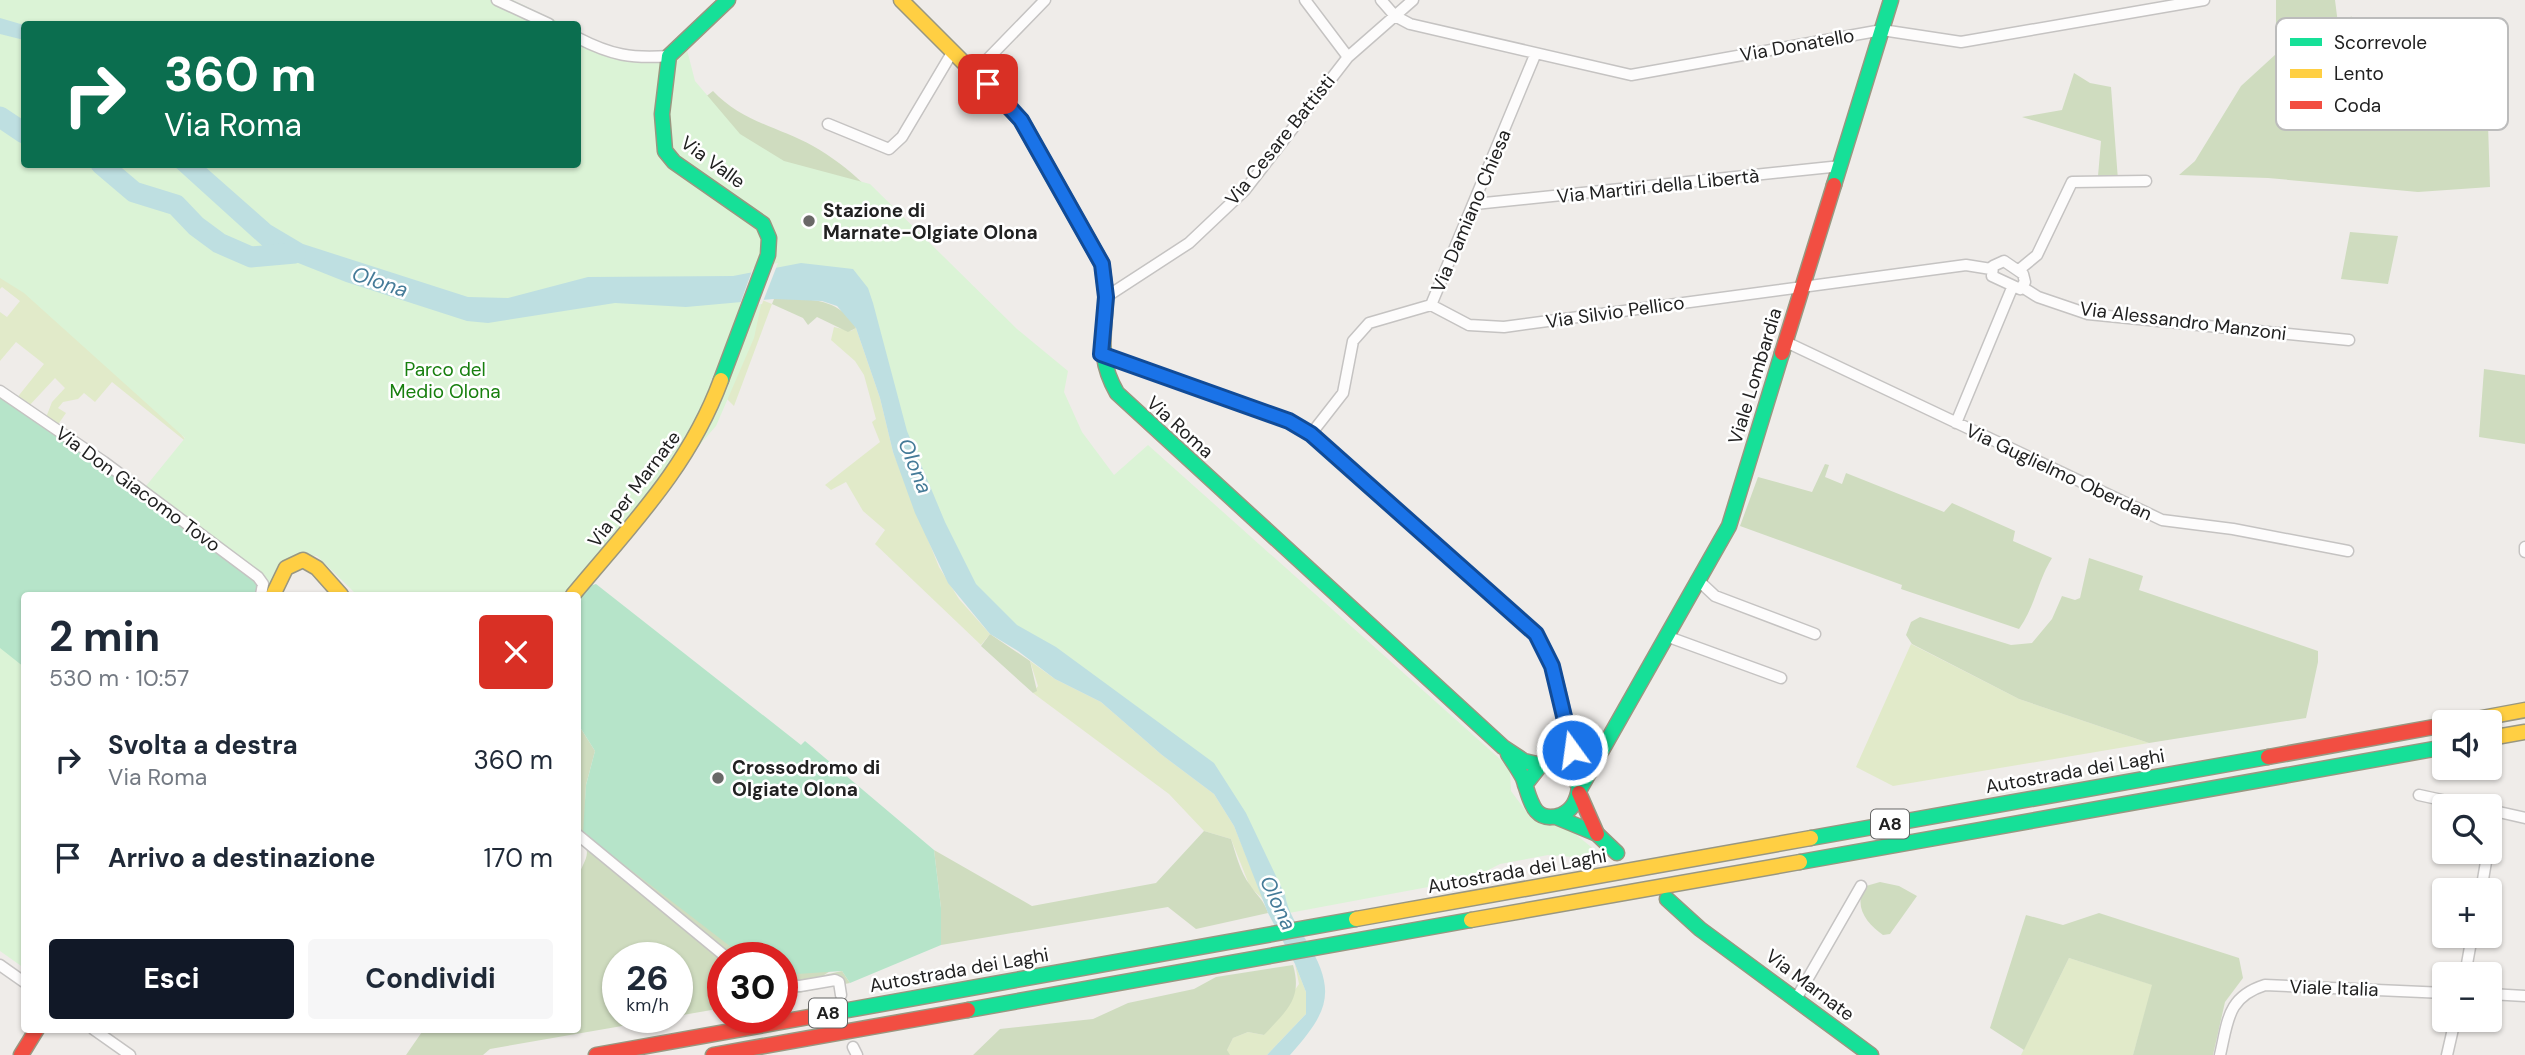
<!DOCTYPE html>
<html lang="it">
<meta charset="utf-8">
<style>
:root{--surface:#fff;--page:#f6f6f7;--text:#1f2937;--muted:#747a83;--accent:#111827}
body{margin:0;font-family:"DM Sans",sans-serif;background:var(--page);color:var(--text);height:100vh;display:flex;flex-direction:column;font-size:26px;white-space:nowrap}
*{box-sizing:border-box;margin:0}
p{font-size:23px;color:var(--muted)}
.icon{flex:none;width:38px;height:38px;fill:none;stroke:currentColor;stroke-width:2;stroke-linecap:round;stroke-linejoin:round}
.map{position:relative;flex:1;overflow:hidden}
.side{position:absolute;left:21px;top:592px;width:560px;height:441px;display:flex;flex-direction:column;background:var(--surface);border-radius:7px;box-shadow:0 2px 5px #0004}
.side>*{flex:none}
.top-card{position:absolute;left:21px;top:21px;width:560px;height:147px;border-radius:7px;box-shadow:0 2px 5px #0004;background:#0b6e4f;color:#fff;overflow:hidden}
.fabs{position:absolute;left:2432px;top:710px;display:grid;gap:14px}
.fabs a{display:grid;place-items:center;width:70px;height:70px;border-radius:7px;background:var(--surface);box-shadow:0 2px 5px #0004;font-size:35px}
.speed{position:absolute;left:602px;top:942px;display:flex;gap:14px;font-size:35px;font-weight:700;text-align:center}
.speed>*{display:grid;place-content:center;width:91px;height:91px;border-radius:50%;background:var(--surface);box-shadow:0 2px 5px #0004;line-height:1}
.speed small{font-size:18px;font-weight:400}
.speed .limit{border:10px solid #d22;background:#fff;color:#111}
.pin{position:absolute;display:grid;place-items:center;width:60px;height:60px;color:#fff;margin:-30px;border-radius:14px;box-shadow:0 4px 10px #0006}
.me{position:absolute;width:77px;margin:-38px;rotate:346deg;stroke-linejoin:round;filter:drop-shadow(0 0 5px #0008)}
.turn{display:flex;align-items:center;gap:24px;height:147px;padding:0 28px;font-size:32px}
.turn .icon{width:91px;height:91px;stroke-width:2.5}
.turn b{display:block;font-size:49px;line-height:60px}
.round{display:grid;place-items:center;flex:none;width:74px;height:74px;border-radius:7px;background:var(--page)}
.head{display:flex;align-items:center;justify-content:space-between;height:119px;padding:0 28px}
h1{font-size:42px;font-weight:700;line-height:52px}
.action{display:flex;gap:14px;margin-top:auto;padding:14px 28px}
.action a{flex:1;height:80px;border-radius:7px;background:var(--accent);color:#fff;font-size:28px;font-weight:700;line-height:80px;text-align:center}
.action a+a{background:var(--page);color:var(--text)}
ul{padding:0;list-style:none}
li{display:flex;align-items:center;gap:21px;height:98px;padding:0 28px}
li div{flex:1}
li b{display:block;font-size:26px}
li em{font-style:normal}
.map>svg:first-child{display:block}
.grass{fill:#e1eac9}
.forest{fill:#cfdcbf}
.park{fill:#dbf3d6}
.pitch{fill:#b6e4c9}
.water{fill:#bedfe1}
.pier{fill:#efece9}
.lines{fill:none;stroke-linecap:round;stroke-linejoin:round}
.river{stroke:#bedfe1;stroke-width:21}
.street-casing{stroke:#c5c3c2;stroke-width:13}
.fast-casing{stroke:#999781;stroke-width:17}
.slow-casing{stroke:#999781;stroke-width:17}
.jam-casing{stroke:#999781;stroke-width:17}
.street{stroke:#fdfcfc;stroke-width:10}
.fast{stroke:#16e098;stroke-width:14}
.slow{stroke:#ffcf43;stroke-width:14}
.jam{stroke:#f24e42;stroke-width:14}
.route-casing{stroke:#114b97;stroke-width:18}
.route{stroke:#1a73e8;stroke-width:12}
.poi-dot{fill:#696867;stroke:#fff;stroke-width:2.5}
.labels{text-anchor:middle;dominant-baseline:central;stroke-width:5;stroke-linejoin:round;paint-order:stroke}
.shield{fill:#fff;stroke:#646464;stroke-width:2}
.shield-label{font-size:18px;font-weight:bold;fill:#212121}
.street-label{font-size:19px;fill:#212121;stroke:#fff}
.poi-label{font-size:19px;font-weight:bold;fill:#212121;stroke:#fff;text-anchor:start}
.park-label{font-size:19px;fill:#177f0e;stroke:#fff}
.water-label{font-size:21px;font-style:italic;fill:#457b98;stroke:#fff}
.key{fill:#fff;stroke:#bcbcbc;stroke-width:2}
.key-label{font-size:19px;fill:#212121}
</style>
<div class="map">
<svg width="2525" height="1055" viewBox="0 0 2525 1055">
<rect width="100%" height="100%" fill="#efece9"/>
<path class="grass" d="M36,254L189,444L112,382L95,402L84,393L78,399L63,402L58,408L66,413L57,426L45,420L52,402L65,388L55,378L28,407L16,399L44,364L16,342L0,361V312L7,317L20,301L2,287L0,289V273Z
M762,300L772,304L734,406L723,395Z
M834,327L851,331L856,328L880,398L893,452L939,567L959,599L990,634L981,645L875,544L885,530L863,511L846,482L831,490L825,485L880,442L872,422L876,419L864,375L855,361L831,340Z
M1911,644L2019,699L2149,743L1893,786L1856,767Z
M1030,661L1055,679L1101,702L1162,755L1214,794L1234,826L1264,900L1250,887L1231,839L1204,831L1169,794L1033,693L1038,686Z
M2069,958L2153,985L2133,1055H2021Z
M1295,964L1306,992V1014L1267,1055H1229L1227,1050L1233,1038L1248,1032L1264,1035L1299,984Z"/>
<path class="forest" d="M2276,0H2335L2338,24L2352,16C2343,27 2331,39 2331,54C2331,83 2387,120 2413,113L2488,124L2490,187L2418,192L2268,178L2179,175L2195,161L2241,86L2276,54Z
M2074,73L2090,83L2111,87L2118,180L2098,176L2101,141L2022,117L2062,110Z
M713,91C741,121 778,127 813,146C850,167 879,197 906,229L668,100L704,98Z
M2350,232L2398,236L2388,284L2341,279Z
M774,299C806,299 839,296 856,328L848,332L817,317L808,325L803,318L772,304Z
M2484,369L2525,375V444L2479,437Z
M1825,464L1829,465L1825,477L1842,484L1846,473L1944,512L1952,503L2015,531L2013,541L2052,558C2037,582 2036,605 2019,629L1901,589L1902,585L1740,526L1758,477L1812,492Z
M2089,558L2143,576L2139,590L2318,651V662L2306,718L2149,743L2019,699L1912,644L1906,635L1911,622L1920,617L2011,645L2032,643L2052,619L2062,596L2075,600L2080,598Z
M990,634L1030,661L1037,691L1033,693L981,646Z
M578,724L595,751L586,785L585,806L843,969L832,970L824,975L842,971L850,983L782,996V957H723V1008L677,1016V957H618V1017H674L490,1049L483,1055H406L424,1029H578C578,984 572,925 578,881C580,862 597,854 578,838Z
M1204,831L1231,839C1236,854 1240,872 1250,885C1257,896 1264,900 1268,913L1196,929L1168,907L941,945V908L934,850L1032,906L1156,883Z
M1880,882L1899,886L1917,896L1890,934L1883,935C1867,924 1852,905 1866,886Z
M2099,913L2239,958L2243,978L2225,1002L2213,1055H2133L2152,985L2069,958L2024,1050L1990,1028L2026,915L2063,925Z
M1293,965C1303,999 1286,1011 1264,1035L1248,1032L1233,1038L1227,1050L1230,1055H973L1000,1029L1093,1019L1128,1003L1194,989L1216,977Z"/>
<path class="park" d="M0,0H513L563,24H24V164H578V32C620,52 640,61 686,46L695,81L740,134L784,161L870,184L1017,329L1068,371L1064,392L1082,432L1114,475L1148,445L1501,760L1510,772L1511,791L1531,818L1568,828L1601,855L1585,858L1548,855L1500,864L1471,879L1289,913L1229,797L989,617L893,436L866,298L766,282L754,338L716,426L569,595H357L317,556L300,555L263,595H24V968L0,951V391L142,491L185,438L24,293L0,278Z"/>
<path class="pitch" d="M0,394L63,437L253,579L258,584V595H24V667L0,648Z
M596,584L801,745L805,741L934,850L941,908V945L850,983L842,971L782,975V957H744L583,833L586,785L595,751L578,724V600L589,586Z"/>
<path class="water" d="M0,18L24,25V40L0,34Z
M173,165H203L271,225L303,244L468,297L508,298L588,277L733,276L801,263L853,269L868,288L873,303L907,431L945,522L976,584L1017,625L1056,647L1214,763L1246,813L1285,895C1288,912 1297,925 1306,940C1338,992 1328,1012 1290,1055H1267L1306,1014V992L1295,964L1268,913L1234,826L1214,794L1162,755L1101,702L1055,679L1018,651L990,634L948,583L915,513L893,452L880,398L856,328L837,306L822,301L774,299L686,307L615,303L488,323L467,321L346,282L268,251Z"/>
<path class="pier" d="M778,263L762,304L739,307L753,268Z"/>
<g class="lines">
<path class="river" d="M0,117L24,133
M101,164L134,192L176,205L196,226L219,243L251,257L295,253"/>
<defs>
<path id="street" d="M497,0L549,24
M1305,0L1348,57
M1381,0L1395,16L1410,24L1631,75L1882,30L1961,42L2204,0
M578,38C611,55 632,59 669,56
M975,72L1045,0
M828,124L889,149L902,137L953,51
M1475,204L1841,166
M2004,261L2023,274L2025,282L2020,289L1992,276L1993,266Z
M2020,269L2037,255L2072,182L2146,181
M2022,287L2038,297L2088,314L2349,340
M1106,297L1189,243L1245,190L1348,57L1413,0
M1431,305L1469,325L1504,327L1966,265L1991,269
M1786,342L2162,520L2233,529L2348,551
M1101,354L1289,421L1311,434L1525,623C1532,629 1539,636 1543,644C1557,667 1576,744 1569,768
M0,391L104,462L258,577L263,584L261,595
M1956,423L2012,288
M1311,434L1343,393L1353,341L1369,323L1431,305L1535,55
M2525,547V552
M1699,581L1715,596L1815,634
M1666,636L1781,678
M2419,795L2474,807
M2490,810L2525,818
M578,835L726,957
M2481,891L2486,862
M0,965L24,982
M2465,975L2472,936
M782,985L800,986L835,980L839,982L841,995
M2490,994L2525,996
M1796,999L1861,886
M93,1029L130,1055
M853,1047L857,1055
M2220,1055C2228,1021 2227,997 2265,985L2445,993
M2447,1055L2455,1020"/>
<path id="fast" d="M1834,185L1891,0
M1106,295C1105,336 1096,356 1117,393L1503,747L1524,761L1541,765
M721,380L768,255L769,238L763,224L674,162L665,151L662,114L669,56L728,0
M1508,754C1513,762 1519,770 1523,778C1530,797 1532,825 1561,815C1573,810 1577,800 1579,788L1572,770L1556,762L1540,766L1525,785
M1580,789L1729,526L1782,353
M1556,817L1597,834L1617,853
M1811,838L2268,757
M1800,862L2445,747
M1667,899L1700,929L1871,1055
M968,1010L1471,920
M837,1012L1356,919"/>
<path id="slow" d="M901,0L1021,120L1102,264L1106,295
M273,595L286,568L303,560L317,568L341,595
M573,595C631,525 689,467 721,380
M2455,723L2525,710
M2490,738L2525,732
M1356,919L1811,838
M1471,920L1800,862"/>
<path id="jam" d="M1782,353L1834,185
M2268,757L2445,725
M1579,793L1597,834
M21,1055L37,1029
M596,1055L837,1012
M713,1055L968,1010"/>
</defs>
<use href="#street" class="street-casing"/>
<use href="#fast" class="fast-casing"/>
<use href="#slow" class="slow-casing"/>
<use href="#jam" class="jam-casing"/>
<use href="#street" class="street"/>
<use href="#fast" class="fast"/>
<use href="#slow" class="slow"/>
<use href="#jam" class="jam"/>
</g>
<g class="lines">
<defs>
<path id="route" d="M988,84L1021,120L1102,264L1106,297L1101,354L1289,421L1311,434L1536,634L1552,666L1572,750"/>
</defs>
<use href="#route" class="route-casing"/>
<use href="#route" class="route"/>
</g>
<g class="poi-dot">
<circle cx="809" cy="221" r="7"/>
<circle cx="718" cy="778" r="7"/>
</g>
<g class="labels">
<g class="shield">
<rect x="1871" y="809.5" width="38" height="29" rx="5"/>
<rect x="809" y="998.5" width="38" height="29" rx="5"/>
</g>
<g class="shield-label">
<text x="1890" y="824">A8</text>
<text x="828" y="1013">A8</text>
</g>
<g class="street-label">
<text transform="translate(1797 45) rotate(-10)">Via Donatello</text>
<text transform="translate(1280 140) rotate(-51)">Via Cesare Battisti</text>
<text transform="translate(713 162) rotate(36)">Via Valle</text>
<text transform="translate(1658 186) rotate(-6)">Via Martiri della Libertà</text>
<text transform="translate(1471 211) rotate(-67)">Via Damiano Chiesa</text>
<text transform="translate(1615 312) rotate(-8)">Via Silvio Pellico</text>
<text transform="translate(2183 321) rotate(7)">Via Alessandro Manzoni</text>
<text transform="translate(1755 376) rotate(-73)">Viale Lombardia</text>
<text transform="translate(1180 427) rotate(42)">Via Roma</text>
<text transform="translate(2059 472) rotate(25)">Via Guglielmo Oberdan</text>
<text transform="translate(138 489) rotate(36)">Via Don Giacomo Tovo</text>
<text transform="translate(634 489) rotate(-53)">Via per Marnate</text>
<text transform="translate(2075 771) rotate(-10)">Autostrada dei Laghi</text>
<text transform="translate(1517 871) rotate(-10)">Autostrada dei Laghi</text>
<text transform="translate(959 970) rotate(-10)">Autostrada dei Laghi</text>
<text transform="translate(1810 985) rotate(37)">Via Marnate</text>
<text transform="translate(2334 988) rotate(2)">Viale Italia</text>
</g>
<g class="poi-label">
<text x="823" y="210">Stazione di<tspan x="823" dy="22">Marnate-Olgiate Olona</tspan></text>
<text x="732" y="767">Crossodromo di<tspan x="732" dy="22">Olgiate Olona</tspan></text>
</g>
<g class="park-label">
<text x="445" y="369">Parco del<tspan x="445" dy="22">Medio Olona</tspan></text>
</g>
<g class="water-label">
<text transform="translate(380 282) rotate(18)">Olona</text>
<text transform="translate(915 466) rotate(68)">Olona</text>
<text transform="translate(1278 903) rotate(65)">Olona</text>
</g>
</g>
<rect x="2276" y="18" width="232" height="112" rx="10" class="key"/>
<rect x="2290" y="38" width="32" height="8" fill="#16e098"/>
<rect x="2290" y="69" width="32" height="9" fill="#ffcf43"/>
<rect x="2290" y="101" width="32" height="8" fill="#f24e42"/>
<g class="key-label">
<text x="2334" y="49">Scorrevole</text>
<text x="2334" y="80">Lento</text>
<text x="2334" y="112">Coda</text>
</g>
</svg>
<div class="fabs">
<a><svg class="icon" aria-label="sound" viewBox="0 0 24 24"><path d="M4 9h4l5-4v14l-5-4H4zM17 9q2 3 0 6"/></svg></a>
<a><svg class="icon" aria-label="search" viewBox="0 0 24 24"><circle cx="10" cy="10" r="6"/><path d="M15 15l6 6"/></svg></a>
<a>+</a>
<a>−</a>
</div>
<div class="speed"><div>26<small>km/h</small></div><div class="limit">30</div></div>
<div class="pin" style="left:988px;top:84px;background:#d93025"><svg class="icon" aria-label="arrive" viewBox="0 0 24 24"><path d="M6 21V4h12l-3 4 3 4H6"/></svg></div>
<svg class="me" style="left:1572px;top:750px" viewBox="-20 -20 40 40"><circle r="17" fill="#1a73e8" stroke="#fff" stroke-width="3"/><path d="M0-11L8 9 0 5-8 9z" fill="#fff"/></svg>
<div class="top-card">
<div class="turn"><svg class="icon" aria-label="right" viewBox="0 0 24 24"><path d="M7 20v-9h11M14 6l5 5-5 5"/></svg><div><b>360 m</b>Via Roma</div></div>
</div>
<section class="side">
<div class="head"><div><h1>2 min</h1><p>530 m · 10:57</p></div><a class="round" style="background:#d93025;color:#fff"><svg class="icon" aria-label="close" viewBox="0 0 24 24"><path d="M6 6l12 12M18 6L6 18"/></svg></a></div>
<ul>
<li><svg class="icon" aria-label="right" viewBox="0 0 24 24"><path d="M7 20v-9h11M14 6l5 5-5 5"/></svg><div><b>Svolta a destra</b><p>Via Roma</p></div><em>360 m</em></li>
<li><svg class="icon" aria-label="arrive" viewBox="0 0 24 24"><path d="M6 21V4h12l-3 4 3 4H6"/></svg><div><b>Arrivo a destinazione</b></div><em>170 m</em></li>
</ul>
<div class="action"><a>Esci</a><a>Condividi</a></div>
</section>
</div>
